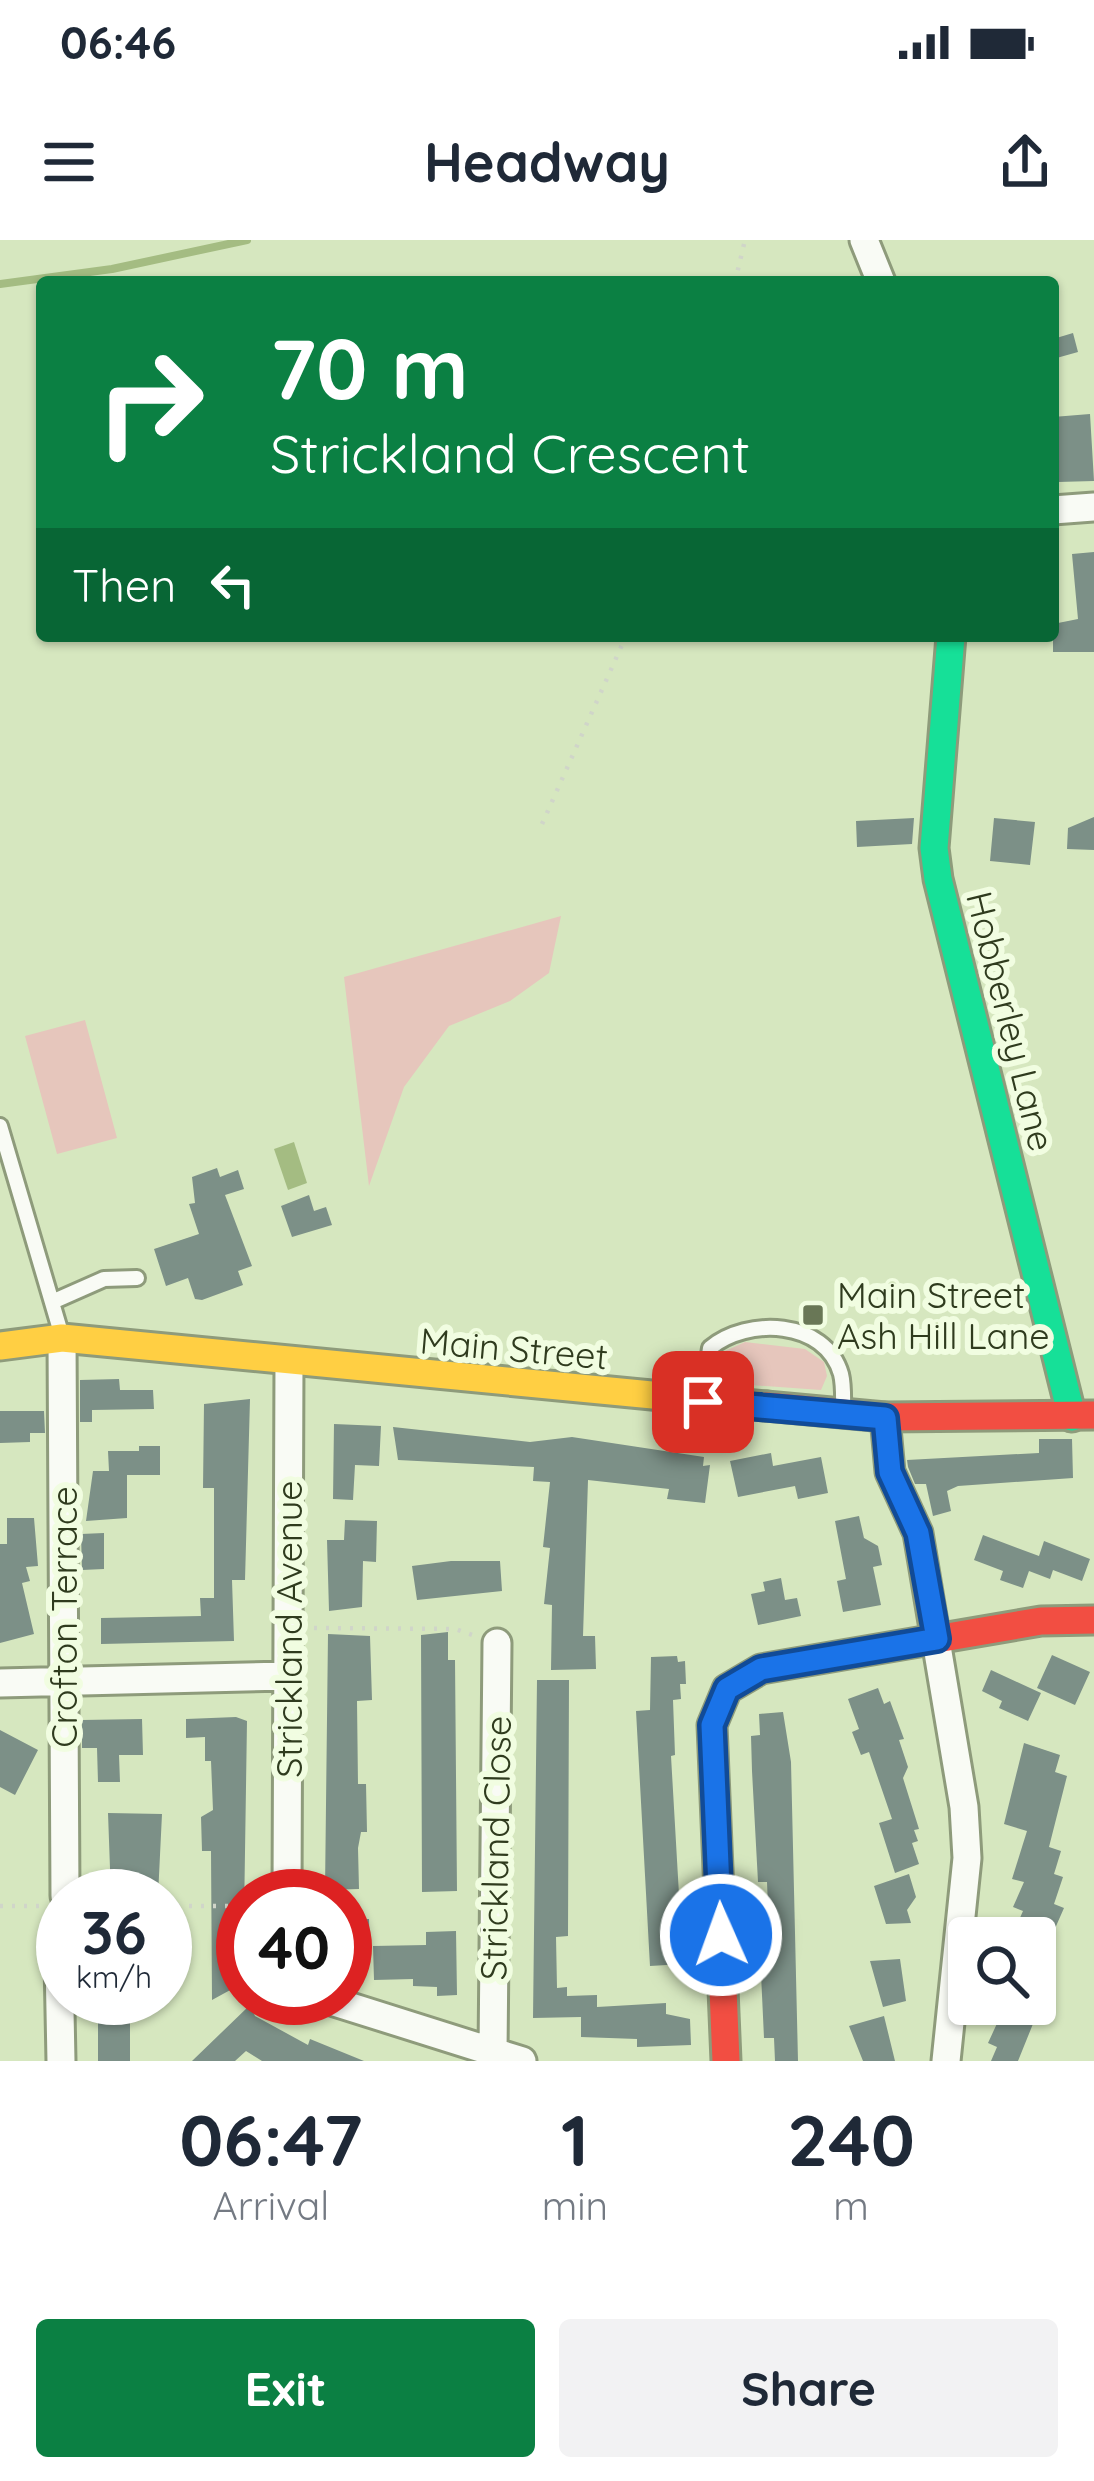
<!DOCTYPE html>
<style>
:root{--surface:#fff;--page:#f2f2f3;--text:#1f2937;--muted:#747a83;--accent:#0b8043}
body{margin:0;font-family:Quicksand,sans-serif;background:var(--page);color:var(--text);height:100vh;display:flex;flex-direction:column;font-size:45px;white-space:nowrap}
*{box-sizing:border-box;margin:0}
p{font-size:39px;color:var(--muted)}
.icon{flex:none;width:66px;height:66px;fill:none;stroke:currentColor;stroke-width:2;stroke-linecap:round;stroke-linejoin:round}
.map{position:relative;height:1821px;overflow:hidden}
.details{display:flex;flex-direction:column;background:var(--surface);flex:1}
.details>*{flex:none}
.hud{position:absolute;left:36px;top:36px;width:1023px;height:366px;border-radius:12px;box-shadow:0 3px 9px #0004;background:#0b8043;color:#fff;overflow:hidden}
.buttons{position:absolute;left:948px;top:1677px;display:grid;gap:24px}
.buttons a{display:grid;place-items:center;width:108px;height:108px;border-radius:12px;background:var(--surface);box-shadow:0 3px 9px #0004;font-size:60px}
.speed{position:absolute;left:36px;top:1629px;display:flex;gap:24px;font-size:60px;font-weight:700;text-align:center}
.speed>*{display:grid;place-content:center;width:156px;height:156px;border-radius:50%;background:var(--surface);box-shadow:0 3px 9px #0004;line-height:1}
.speed small{font-size:30px;font-weight:400}
.speed .limit{border:18px solid #d22;background:#fff;color:#111}
.pin{position:absolute;display:grid;place-items:center;width:102px;height:102px;color:#fff;margin:-51px;border-radius:24px;box-shadow:0 6px 18px #0006}
.me{position:absolute;width:132px;margin:-66px;rotate:358deg;stroke-linejoin:round;filter:drop-shadow(0 0 9px #0008)}
.turn{display:flex;align-items:center;gap:42px;height:252px;padding:0 36px;font-size:54px}
.turn .icon{width:156px;height:156px;stroke-width:2.5}
.turn b{display:block;font-size:84px;line-height:102px}
.then{display:flex;align-items:center;height:114px;padding:0 36px;background:#0003;gap:24px;font-size:45px}
.eta{display:flex;justify-content:space-evenly;align-items:center;height:204px;text-align:center}
.eta b{font-size:72px;font-weight:800;line-height:84px}
.primary-button{display:flex;gap:24px;margin-top:auto;padding:24px 36px}
.primary-button a{flex:1;height:138px;border-radius:12px;background:var(--accent);color:#fff;font-size:48px;font-weight:800;line-height:138px;text-align:center}
.primary-button a+a{background:var(--page);color:var(--text)}
.status{display:flex;justify-content:space-between;align-items:center;height:84px;padding:0 60px;background:var(--surface);direction:ltr}
.status svg{height:33px;fill:currentColor}
header{display:flex;justify-content:space-between;align-items:center;height:156px;padding:0 36px;background:var(--surface);font-size:54px;font-weight:800}
.map>svg:first-child{display:block}
.green{fill:#e6c6bc}
.water{fill:#a4bc82}
.lines{fill:none;stroke-linecap:round;stroke-linejoin:round}
.stream{stroke:#a4bc82;stroke-width:8}
.building{fill:#7c9087}
.lane-casing{stroke:#8e9b7b;stroke-width:20}
.street-casing{stroke:#8e9b7b;stroke-width:33}
.fast-casing{stroke:#8e9b7b;stroke-width:33}
.slow-casing{stroke:#8e9b7b;stroke-width:33}
.jam-casing{stroke:#8e9b7b;stroke-width:33}
.path{stroke:#d0d5c9;stroke-width:4.5;stroke-dasharray:3 9;stroke-linecap:butt}
.lane{stroke:#f9fbf5;stroke-width:14}
.street{stroke:#f9fbf5;stroke-width:27}
.fast{stroke:#16e098;stroke-width:27}
.slow{stroke:#ffcf43;stroke-width:27}
.jam{stroke:#f24e42;stroke-width:27}
.route-casing{stroke:#114b97;stroke-width:30}
.route{stroke:#1a73e8;stroke-width:21}
.poi-dot{fill:#697756;stroke:#f1fde1;stroke-width:4.5}
.labels{text-anchor:middle;dominant-baseline:central;stroke-width:12;stroke-linejoin:round;paint-order:stroke}
.street-label{font-size:36px;fill:#2f3b1e;stroke:#f1fde1}
.poi-label{font-size:36px;fill:#2f3b1e;stroke:#f1fde1;text-anchor:start}
</style>
<div class="status"><b>06:46</b><svg viewBox="0 0 49 12"><path d="M0 12V9h3v3zM5 12V6h3v6zM10 12V3h3v9zM15 12V0h3v12zM26 1h20v11H26zM47 4h2v5h-2z"/></svg></div>
<header><svg class="icon" aria-label="menu" viewBox="0 0 24 24"><path d="M4 6h16M4 12h16M4 18h16"/></svg>Headway<svg class="icon" aria-label="share" viewBox="0 0 24 24"><path d="M12 15V3M7 8l5-5 5 5M5 13v7h14v-7"/></svg></header>
<div class="map">
<svg width="1094" height="1821" viewBox="0 0 1094 1821">
<rect width="100%" height="100%" fill="#d6e7bf"/>
<path class="green" d="M561,676L549,733L510,761L449,786L404,847L369,946L344,737Z
M85,780L117,898L57,914L25,796Z
M745,1102L805,1109L824,1122L827,1136L821,1150L721,1143L717,1127L723,1112Z"/>
<path class="water" d="M294,902L307,943L288,950L274,909Z"/>
<g class="lines">
<path class="stream" d="M0,44L112,29L247,0"/>
</g>
<path class="building" d="M1073,93L1078,112L1053,119V99Z
M1090,174L1094,241L1058,242L1053,177Z
M1094,312V412H1053V384L1078,379L1072,314Z
M1094,577V610L1067,609L1068,588Z
M914,578L912,604L857,607L856,581Z
M994,578L1035,582L1030,625L990,621Z
M217,928L220,937L238,930L244,949L225,955L252,1026L238,1031L243,1045L202,1060L195,1059L188,1038L166,1046L154,1009L199,994L189,964L195,963L192,937Z
M309,955L314,971L326,967L332,985L292,997L281,966Z
M119,1139L120,1150H153L154,1169L92,1170V1182H80V1140Z
M250,1159L245,1340H232L234,1401L101,1404V1378L201,1376L200,1358H214V1248H203L204,1164Z
M0,1171H44L45,1193H30V1202L0,1203Z
M334,1184L381,1186L379,1226L355,1225L353,1260L333,1259Z
M393,1187L530,1202L572,1197L704,1217L703,1226L710,1225L705,1263L667,1259L669,1249L588,1240L583,1396H595L596,1429L551,1430L552,1365L544,1364L550,1308L543,1307L550,1242L533,1241L534,1227L398,1220Z
M1039,1199H1072L1073,1238L958,1246L947,1251L951,1271L933,1276L926,1244H915L908,1227L907,1220L1039,1213Z
M139,1206H160V1235H127V1278L86,1281L93,1231H109L108,1211H139Z
M771,1213L773,1226L821,1217L828,1253L798,1259L795,1246L738,1257L730,1221Z
M859,1276L864,1298L878,1306L882,1325L873,1327L881,1365L843,1372L837,1341L846,1339L835,1281Z
M7,1278H34L38,1326L26,1327L30,1341L22,1343L34,1394L0,1403V1304H7Z
M345,1280L377,1281L376,1322L363,1321L362,1367L329,1371L327,1300H344Z
M104,1293V1329L82,1330L81,1294Z
M983,1295L1039,1316L1044,1301L1090,1319L1082,1341L1053,1330L1050,1339L1029,1331L1023,1348L1000,1340L1003,1331L974,1320Z
M451,1321H500L502,1351L417,1360L412,1326Z
M781,1338L785,1360L797,1358L801,1376L758,1385L751,1354L765,1351L763,1342Z
M448,1392V1420H455L457,1651L422,1652L421,1395Z
M328,1394L370,1396L372,1460L357,1461L358,1544H366L367,1592H361L358,1608L359,1649L325,1650Z
M1052,1415L1090,1432L1075,1465L1037,1448Z
M677,1416L678,1422L685,1421L686,1444H680L681,1459L673,1460L675,1515L671,1516L683,1724L650,1726L636,1471L650,1470L651,1417Z
M991,1430L1041,1453L1028,1481L999,1468L1002,1461L982,1451Z
M537,1440H569L568,1696L556,1697L557,1748L567,1747V1756L597,1755V1767L666,1763V1774L690,1779L691,1805L637,1807V1799L581,1797V1777L533,1778Z
M878,1448L884,1464L890,1461L904,1499L899,1500L908,1527L903,1538L919,1589L914,1590L918,1601L912,1603L919,1624L895,1633L879,1583L892,1579L869,1512L861,1515L852,1492L859,1489L848,1459Z
M783,1472L791,1522L798,1821H775L774,1798H764L759,1691L769,1690L767,1642H758L752,1531L751,1496L760,1495L759,1474Z
M236,1477L247,1481L243,1743L212,1760L211,1611H202L201,1577L213,1570L211,1521H205V1497L186,1498V1479Z
M142,1479L143,1515H119L120,1542H98L97,1508H82V1480Z
M0,1490L38,1510L15,1555L0,1547Z
M1024,1503L1060,1515L1055,1532L1067,1536L1049,1607L1061,1611L1054,1634L1063,1637L1054,1664L1064,1668L1035,1734V1698H1011L1023,1671L1013,1667L1024,1642L1012,1639L1027,1591L1004,1584Z
M108,1573L162,1574L158,1656H111Z
M909,1634L916,1657L907,1670L911,1683L886,1684L874,1646Z
M345,1679H369L370,1722L345,1723Z
M456,1691L457,1755L437,1756V1747L413,1746V1739L374,1740L373,1706L426,1705V1692Z
M900,1719L906,1761L883,1767L870,1721Z
M98,1758H130V1821H98Z
M1006,1764H1041L1018,1821H991L997,1807L988,1803Z
M250,1765L255,1776L308,1805L310,1799L364,1821H262L246,1811L235,1821H192Z
M884,1776L895,1821H863L849,1786Z"/>
<g class="lines">
<defs>
<path id="lane" d="M0,886L61,1093
M52,1062L104,1039L137,1038
M703,1157L710,1108C747,1077 825,1079 841,1134C844,1146 843,1161 843,1173"/>
<path id="street" d="M864,0L881,42
M1053,270L1094,267
M62,1098L65,1656
M885,1177L890,1232L918,1293L964,1567L967,1618L946,1821
M0,1443L287,1436
M287,1656L289,1122
M322,1758L522,1821
M493,1813L497,1403
M61,1821L59,1720L63,1705"/>
<path id="fast" d="M951,396L934,608L938,639L1072,1177"/>
<path id="slow" d="M0,1106L62,1098L766,1166"/>
<path id="jam" d="M766,1166L885,1177L1094,1175
M726,1821L712,1485L727,1449L761,1429L1041,1381L1094,1380"/>
</defs>
<use href="#lane" class="lane-casing"/>
<use href="#street" class="street-casing"/>
<use href="#fast" class="fast-casing"/>
<use href="#slow" class="slow-casing"/>
<use href="#jam" class="jam-casing"/>
<path class="path" d="M735,42L745,0
M542,584L626,396
M314,1388L455,1389L475,1396
M0,1666H45
M165,1666H243"/>
<use href="#lane" class="lane"/>
<use href="#street" class="street"/>
<use href="#fast" class="fast"/>
<use href="#slow" class="slow"/>
<use href="#jam" class="jam"/>
</g>
<g class="lines">
<defs>
<path id="route" d="M703,1162L885,1178L890,1232L918,1293L937,1399L761,1429L727,1449L712,1485L721,1695"/>
</defs>
<use href="#route" class="route-casing"/>
<use href="#route" class="route"/>
</g>
<rect class="poi-dot" x="801" y="1063" width="24" height="24" rx="6"/>
<g class="labels">
<g class="street-label">
<text transform="translate(1011 781) rotate(76)">Hobberley Lane</text>
<text transform="translate(514 1108) rotate(5)">Main Street</text>
<text transform="translate(63 1377) rotate(-90)">Crofton Terrace</text>
<text transform="translate(288 1389) rotate(-90)">Strickland Avenue</text>
<text transform="translate(495 1608) rotate(-89)">Strickland Close</text>
</g>
<g class="poi-label">
<text x="837" y="1054">Main Street<tspan x="837" dy="41">Ash Hill Lane</tspan></text>
</g>
</g>
</svg>
<div class="buttons">
<a><svg class="icon" aria-label="search" viewBox="0 0 24 24"><circle cx="10" cy="10" r="6"/><path d="M15 15l6 6"/></svg></a>
</div>
<div class="speed"><div>36<small>km/h</small></div><div class="limit">40</div></div>
<div class="pin" style="left:703px;top:1162px;background:#d93025"><svg class="icon" aria-label="arrive" viewBox="0 0 24 24"><path d="M6 21V4h12l-3 4 3 4H6"/></svg></div>
<svg class="me" style="left:721px;top:1695px" viewBox="-20 -20 40 40"><circle r="17" fill="#1a73e8" stroke="#fff" stroke-width="3"/><path d="M0-11L8 9 0 5-8 9z" fill="#fff"/></svg>
<div class="hud">
<div class="turn"><svg class="icon" aria-label="right" viewBox="0 0 24 24"><path d="M7 20v-9h11M14 6l5 5-5 5"/></svg><div><b>70 m</b>Strickland Crescent</div></div>
<div class="then">Then<svg class="icon" aria-label="left" viewBox="0 0 24 24"><path d="M17 20v-9H6M10 6l-5 5 5 5"/></svg></div>
</div>
</div>
<section class="details">
<div class="eta">
<div><b>06:47</b><p>Arrival</p></div>
<div><b>1</b><p>min</p></div>
<div><b>240</b><p>m</p></div>
</div>
<div class="primary-button"><a>Exit</a><a>Share</a></div>
</section>
